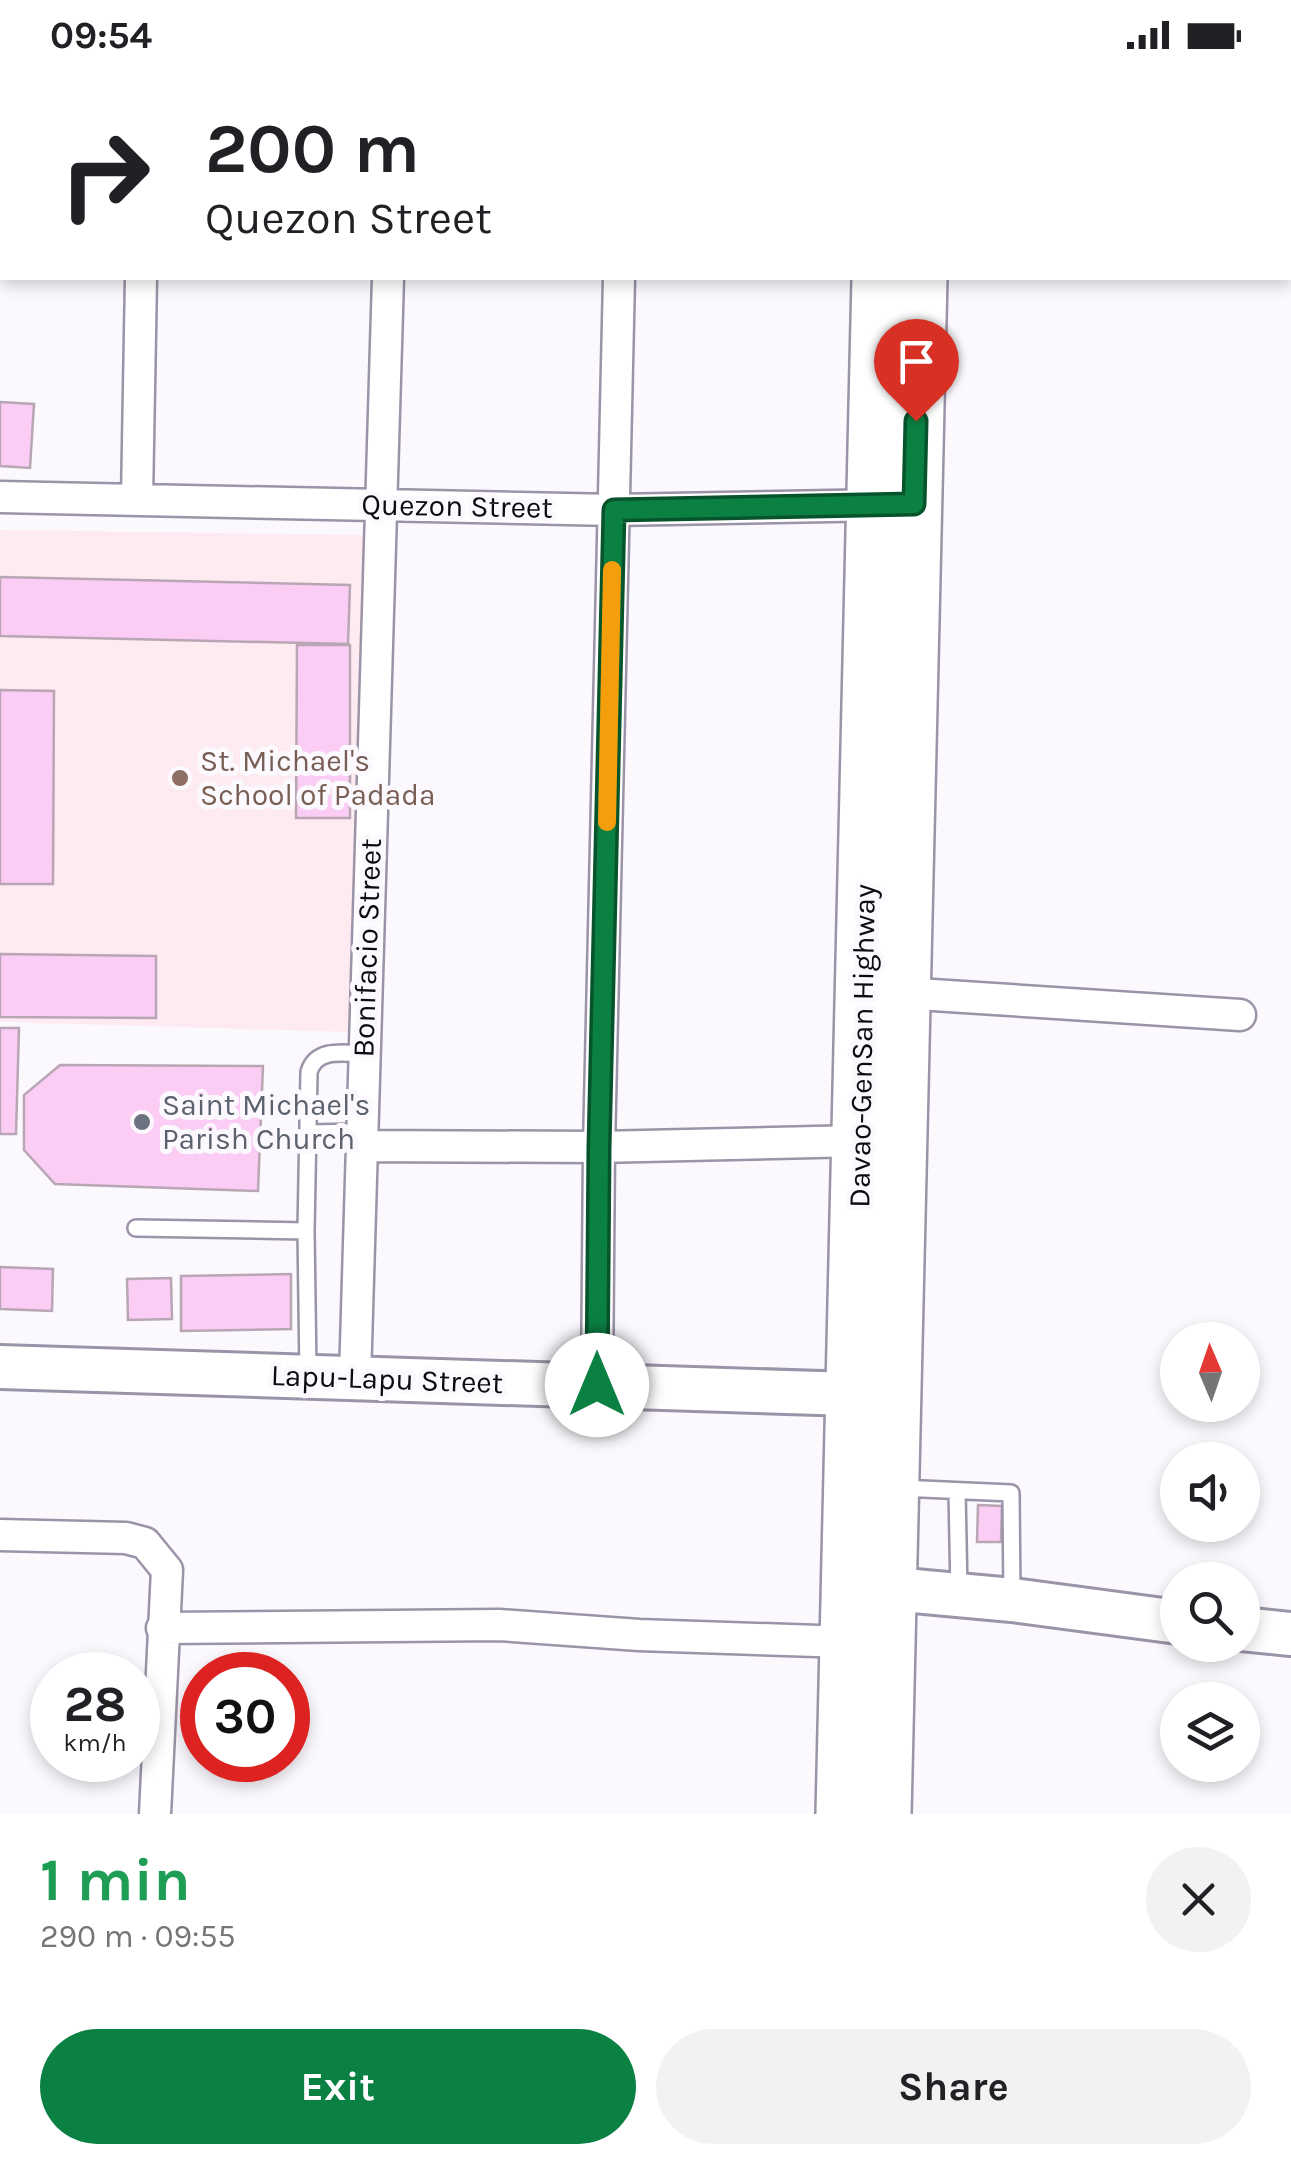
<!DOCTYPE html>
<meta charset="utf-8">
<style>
:root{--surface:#fff;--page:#f2f2f2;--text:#202124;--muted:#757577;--accent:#0b8043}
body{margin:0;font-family:Karla,sans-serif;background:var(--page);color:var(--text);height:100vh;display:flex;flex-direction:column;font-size:38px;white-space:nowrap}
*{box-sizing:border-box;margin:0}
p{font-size:32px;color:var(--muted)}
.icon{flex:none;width:55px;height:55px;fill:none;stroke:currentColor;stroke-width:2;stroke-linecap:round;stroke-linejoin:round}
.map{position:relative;height:1744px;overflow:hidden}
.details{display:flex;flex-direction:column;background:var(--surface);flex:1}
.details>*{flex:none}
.banner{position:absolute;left:0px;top:0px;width:1292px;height:210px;box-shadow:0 5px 15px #0003;background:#fff;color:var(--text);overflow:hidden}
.needle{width:65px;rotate:358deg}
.buttons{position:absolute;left:1160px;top:1252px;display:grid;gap:20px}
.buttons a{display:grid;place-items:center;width:100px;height:100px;border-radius:50%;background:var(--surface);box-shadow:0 5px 15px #0003;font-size:50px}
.speed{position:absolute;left:30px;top:1582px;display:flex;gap:20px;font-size:50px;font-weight:700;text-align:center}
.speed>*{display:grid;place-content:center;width:130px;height:130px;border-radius:50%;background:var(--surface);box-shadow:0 5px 15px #0003;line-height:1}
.speed small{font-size:25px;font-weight:400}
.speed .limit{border:15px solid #d22;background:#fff;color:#111}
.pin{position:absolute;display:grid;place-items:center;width:85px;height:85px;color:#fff;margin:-102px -42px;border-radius:50% 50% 50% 0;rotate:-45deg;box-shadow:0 0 10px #0007}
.pin .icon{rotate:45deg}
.me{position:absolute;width:110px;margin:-55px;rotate:0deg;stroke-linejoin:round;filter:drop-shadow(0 0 8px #0008)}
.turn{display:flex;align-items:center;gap:35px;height:210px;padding:0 40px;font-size:45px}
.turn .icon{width:130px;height:130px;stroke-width:2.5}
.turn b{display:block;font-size:70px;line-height:85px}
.round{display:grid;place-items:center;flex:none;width:105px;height:105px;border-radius:52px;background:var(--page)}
.overview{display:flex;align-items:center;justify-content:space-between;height:170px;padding:0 40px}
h1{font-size:60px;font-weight:700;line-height:75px;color:#1e9e55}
.cta{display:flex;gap:20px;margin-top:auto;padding:20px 40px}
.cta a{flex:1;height:115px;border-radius:60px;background:var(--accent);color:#fff;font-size:40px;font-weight:700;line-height:115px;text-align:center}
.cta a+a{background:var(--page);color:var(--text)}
.status{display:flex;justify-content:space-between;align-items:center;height:70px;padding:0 50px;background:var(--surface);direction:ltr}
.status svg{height:28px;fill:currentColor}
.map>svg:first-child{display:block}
.education{fill:#feeaf1}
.building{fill:#fbcdf5;stroke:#b8a6b5;stroke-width:2.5}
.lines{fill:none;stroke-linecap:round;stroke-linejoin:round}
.lane-casing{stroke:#9b93a7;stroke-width:20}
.street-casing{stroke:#9b93a7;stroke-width:35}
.secondary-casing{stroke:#9b93a7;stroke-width:48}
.highway-casing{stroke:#9b93a7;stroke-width:60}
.lane{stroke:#fff;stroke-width:15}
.street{stroke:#fff;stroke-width:30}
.secondary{stroke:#fff;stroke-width:42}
.highway{stroke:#fff;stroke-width:55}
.route-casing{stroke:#07532c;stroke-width:25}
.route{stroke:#0b8043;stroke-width:18}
.slow{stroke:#f59e0b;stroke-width:18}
.education-dot{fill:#8d6e63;stroke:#fbf9fd;stroke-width:4}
.worship-dot{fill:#6b7280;stroke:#fbf9fd;stroke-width:4}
.labels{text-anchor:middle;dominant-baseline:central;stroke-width:10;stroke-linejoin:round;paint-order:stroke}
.street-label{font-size:30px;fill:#0d0a11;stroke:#fbf9fd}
.education-label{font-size:30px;fill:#785e54;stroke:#fbf9fd;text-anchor:start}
.worship-label{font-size:30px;fill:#5b616d;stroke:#fbf9fd;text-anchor:start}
</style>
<div class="status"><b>09:54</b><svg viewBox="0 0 49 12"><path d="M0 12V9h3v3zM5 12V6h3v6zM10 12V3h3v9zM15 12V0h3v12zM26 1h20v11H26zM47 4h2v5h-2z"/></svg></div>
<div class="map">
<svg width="1291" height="1744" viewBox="0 0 1291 1744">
<rect width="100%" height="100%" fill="#fbf9fd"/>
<path class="education" d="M0,460L371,465L349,962L0,952Z"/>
<path class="building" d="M655,0H777L655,2Z
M0,332L34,334L30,398L0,396Z
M0,507L350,515L348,574L0,566Z
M297,575H350V748H296Z
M0,620L54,621L53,814H0Z
M0,884L156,886V948L0,947Z
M0,958H19L16,1064H0Z
M60,995L263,996L258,1121L55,1114L24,1080V1025Z
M0,1197L53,1199L52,1241L0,1239Z
M291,1204V1259L181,1261V1206Z
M171,1208L172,1249L128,1250L127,1209Z
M978,1435L1002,1436L1001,1472H977Z"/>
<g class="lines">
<defs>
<path id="lane" d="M307,1063L362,1062
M136,1158L306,1161
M308,1302L306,1161L309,1002C316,978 343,983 364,984
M900,1418L1011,1423L1012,1529
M957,1421L959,1522"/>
<path id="street" d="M146,2V0
M392,2V0
M625,2V0
M1290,93H1291
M0,427L614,440L886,435
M137,429L141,208
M902,923L1240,945
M361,1076L599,1077L859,1071
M355,1308L388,208
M597,1315L599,1077L619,208
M0,1465L126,1468L145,1473L167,1500L155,1744
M162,1558L499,1555L639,1565L848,1572"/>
<path id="secondary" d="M0,1297L884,1325
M860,1516L1012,1530L1178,1552
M1242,1559L1291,1564"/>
<path id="highway" d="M885,2V0
M924,2V0
M844,1744L880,208
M883,1744L919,208"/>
</defs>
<use href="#lane" class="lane-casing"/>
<use href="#street" class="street-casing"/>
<use href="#secondary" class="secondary-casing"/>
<use href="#highway" class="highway-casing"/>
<use href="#lane" class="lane"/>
<use href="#street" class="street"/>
<use href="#secondary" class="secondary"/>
<use href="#highway" class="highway"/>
</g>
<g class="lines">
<defs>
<path id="route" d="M597,1315L599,1078L614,440L914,434L916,351"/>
</defs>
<use href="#route" class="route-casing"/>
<use href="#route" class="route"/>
<path class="slow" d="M607,752L612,500"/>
</g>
<circle class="education-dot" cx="180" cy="708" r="10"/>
<circle class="worship-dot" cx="142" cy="1052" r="10"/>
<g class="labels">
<g class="street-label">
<text transform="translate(457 436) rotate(1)">Quezon Street</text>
<text transform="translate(367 878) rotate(-88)">Bonifacio Street</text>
<text transform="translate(862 976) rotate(-89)">Davao-GenSan Highway</text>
<text transform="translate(387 1309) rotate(2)">Lapu-Lapu Street</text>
</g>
<g class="education-label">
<text x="200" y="691">St. Michael's<tspan x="200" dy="34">School of Padada</tspan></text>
</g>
<g class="worship-label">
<text x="162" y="1035">Saint Michael's<tspan x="162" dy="34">Parish Church</tspan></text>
</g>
</g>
</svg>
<div class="buttons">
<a><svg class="needle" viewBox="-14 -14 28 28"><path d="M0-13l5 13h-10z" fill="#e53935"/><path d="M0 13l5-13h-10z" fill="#757577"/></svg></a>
<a><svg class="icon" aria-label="sound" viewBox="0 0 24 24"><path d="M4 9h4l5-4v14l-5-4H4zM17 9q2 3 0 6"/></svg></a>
<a><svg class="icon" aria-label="search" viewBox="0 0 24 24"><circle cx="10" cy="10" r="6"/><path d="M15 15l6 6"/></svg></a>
<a><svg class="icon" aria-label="layers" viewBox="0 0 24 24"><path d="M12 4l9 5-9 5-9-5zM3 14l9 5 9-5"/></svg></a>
</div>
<div class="speed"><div>28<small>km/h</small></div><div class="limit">30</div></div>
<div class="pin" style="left:916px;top:351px;background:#d93025"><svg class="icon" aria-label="arrive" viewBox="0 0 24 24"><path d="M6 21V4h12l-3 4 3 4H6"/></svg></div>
<svg class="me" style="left:597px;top:1315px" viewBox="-20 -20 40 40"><circle r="19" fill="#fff"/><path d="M0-13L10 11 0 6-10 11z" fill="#0b8043"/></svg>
<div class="banner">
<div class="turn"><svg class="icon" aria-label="right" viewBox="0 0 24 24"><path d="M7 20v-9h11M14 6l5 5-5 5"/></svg><div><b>200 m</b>Quezon Street</div></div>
</div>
</div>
<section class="details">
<div class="overview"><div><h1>1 min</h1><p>290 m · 09:55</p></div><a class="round"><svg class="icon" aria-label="close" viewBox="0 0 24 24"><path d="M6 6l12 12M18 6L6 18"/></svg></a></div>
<div class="cta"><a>Exit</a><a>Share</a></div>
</section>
